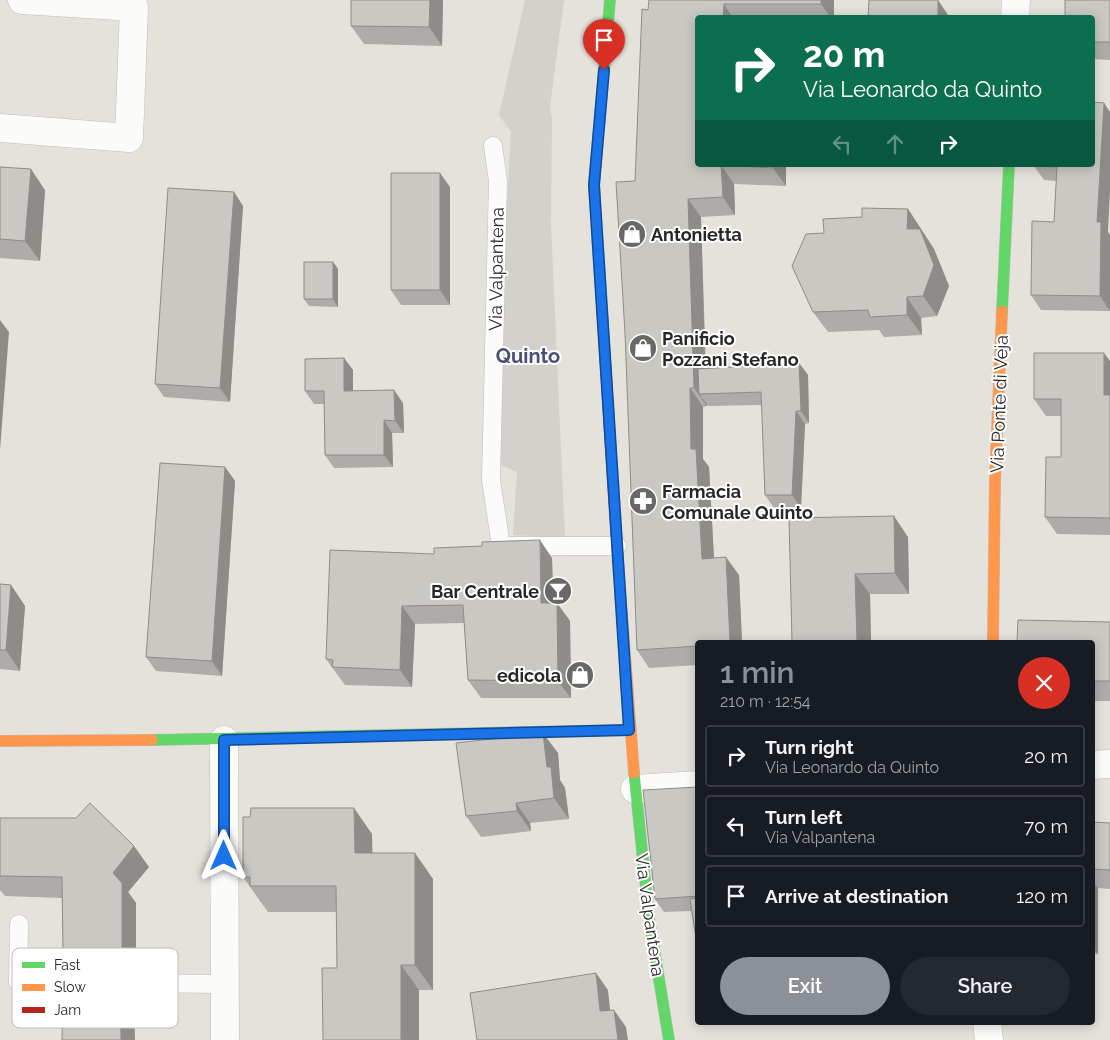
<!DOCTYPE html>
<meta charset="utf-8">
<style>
:root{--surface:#171b24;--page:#242831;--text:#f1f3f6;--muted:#9ea1a6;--line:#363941;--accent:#8c9099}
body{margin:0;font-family:Raleway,sans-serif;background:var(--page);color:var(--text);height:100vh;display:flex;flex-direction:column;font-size:19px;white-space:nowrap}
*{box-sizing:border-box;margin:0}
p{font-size:16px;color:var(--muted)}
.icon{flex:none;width:28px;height:28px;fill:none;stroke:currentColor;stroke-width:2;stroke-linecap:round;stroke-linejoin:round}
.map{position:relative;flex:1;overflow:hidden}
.details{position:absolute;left:695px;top:640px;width:400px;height:385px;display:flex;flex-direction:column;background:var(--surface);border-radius:5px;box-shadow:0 2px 12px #0003}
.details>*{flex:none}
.banner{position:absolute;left:695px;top:15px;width:400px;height:152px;border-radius:5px;box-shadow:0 2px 12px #0003;background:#0b6e4f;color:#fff;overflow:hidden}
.pin{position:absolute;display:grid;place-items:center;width:42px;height:42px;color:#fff;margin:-51px -21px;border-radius:50% 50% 50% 0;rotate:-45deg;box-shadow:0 0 5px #0007}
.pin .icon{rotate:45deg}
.me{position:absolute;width:55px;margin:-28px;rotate:0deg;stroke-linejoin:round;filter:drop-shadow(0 0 4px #0008)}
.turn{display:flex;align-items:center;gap:18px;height:105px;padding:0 25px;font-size:22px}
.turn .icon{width:65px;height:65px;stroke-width:2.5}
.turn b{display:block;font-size:35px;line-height:42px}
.lanes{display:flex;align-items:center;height:48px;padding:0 25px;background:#0003;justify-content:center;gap:25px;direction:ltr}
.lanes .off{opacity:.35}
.round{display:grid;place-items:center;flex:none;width:52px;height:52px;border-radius:26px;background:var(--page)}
.headline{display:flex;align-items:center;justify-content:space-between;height:85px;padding:0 25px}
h1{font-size:30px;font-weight:600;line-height:38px;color:var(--accent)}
.primary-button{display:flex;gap:10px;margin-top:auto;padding:10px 25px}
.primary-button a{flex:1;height:58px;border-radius:30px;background:var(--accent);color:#fff;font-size:20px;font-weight:600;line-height:58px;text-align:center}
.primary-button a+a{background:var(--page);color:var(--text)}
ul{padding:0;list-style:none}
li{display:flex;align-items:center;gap:15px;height:62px;margin:0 10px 8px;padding:0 15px;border:2px solid var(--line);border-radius:5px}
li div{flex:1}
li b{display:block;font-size:19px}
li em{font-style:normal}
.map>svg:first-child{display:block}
.plaza{fill:#d4d0cb}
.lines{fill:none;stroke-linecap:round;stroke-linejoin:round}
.lane-casing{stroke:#bfbebe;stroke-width:19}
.street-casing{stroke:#bfbebe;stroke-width:29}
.fast-casing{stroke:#bfbebe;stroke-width:12}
.slow-casing{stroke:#bfbebe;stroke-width:12}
.jam-casing{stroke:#bfbebe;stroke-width:12}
.lane{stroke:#fbfbfa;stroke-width:18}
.street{stroke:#fbfbfa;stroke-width:28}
.fast{stroke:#63d668;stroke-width:11}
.slow{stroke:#ff974d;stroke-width:11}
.jam{stroke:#b3261e;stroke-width:11}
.wall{fill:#aeaca8}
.shaded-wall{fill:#8d8c88}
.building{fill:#cac8c3;stroke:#8d8c88}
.route-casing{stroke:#114b97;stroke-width:12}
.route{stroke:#1a73e8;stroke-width:9}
.labels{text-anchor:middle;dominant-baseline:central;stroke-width:4;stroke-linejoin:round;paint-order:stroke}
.poi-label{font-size:18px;font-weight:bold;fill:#272727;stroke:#fff;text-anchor:start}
.street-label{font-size:18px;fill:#272727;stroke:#fff}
.quarter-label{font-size:20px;font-weight:bold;fill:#494f75;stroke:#fff}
.key{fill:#fff;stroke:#bebebe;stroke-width:1}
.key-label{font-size:14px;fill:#272727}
</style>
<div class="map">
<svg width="1110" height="1040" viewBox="0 0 1110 1040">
<rect width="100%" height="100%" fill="#e5e2dc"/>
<path class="plaza" d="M525,0H564L550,107L552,119L551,224L565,538L513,535L517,472L498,464L504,261L511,132L499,115Z"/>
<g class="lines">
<defs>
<path id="lane" d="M493,146L498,181L491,480L501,546H617
M19,924L18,982L225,984"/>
<path id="street" d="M1015,18L1016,0
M0,128L129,138L134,7L22,0
M224,740L225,1040
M1092,765L1110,764
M635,789L698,785
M987,1022L989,1040"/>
<path id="fast" d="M602,309L594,185L610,0
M1002,311L1009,165
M152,740L629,730
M634,773L649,918L669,1040"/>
<path id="slow" d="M618,563L634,773
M993,642L995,479L1002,311
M0,741L152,740"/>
<path id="jam" d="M602,309L618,563"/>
</defs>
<use href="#lane" class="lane-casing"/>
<use href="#street" class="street-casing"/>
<use href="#fast" class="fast-casing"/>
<use href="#slow" class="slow-casing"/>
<use href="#jam" class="jam-casing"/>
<use href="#lane" class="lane"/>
<use href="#street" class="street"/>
<use href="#fast" class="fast"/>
<use href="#slow" class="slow"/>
<use href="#jam" class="jam"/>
</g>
<path class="wall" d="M351,0H443L442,46L364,44L351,26Z
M649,0H834V18H698V165H786V186L734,184L735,215L701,217L706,368L799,363L808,375L809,423L805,424L801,508H774L765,495L762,405L708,406L707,404V406L703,407V459L709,467L714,558L739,575L742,642H698V665L649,668L637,650L635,181Z
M1110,0V60L1092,59V18Z
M1092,165L1108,232L1110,235V311L1041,310L1031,295L1054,222L1056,181L1044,180L1034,166Z
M0,167L45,190L40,261L0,258Z
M450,187V305H401L391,290Z
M234,192L243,206L230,402L164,397L155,384Z
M908,209L934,249L949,286L937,316L921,318L922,335L884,337L879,330L828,332L813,312L824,233L862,217Z
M333,262L338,269V307L309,306L304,299Z
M344,358L353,370V391L403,403L404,433H392L393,467L334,468L325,455L324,404H314L305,391Z
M1110,361V535L1057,534L1045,517L1061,457V416H1046L1034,399Z
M225,467L235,481L222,676L156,671L146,657Z
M789,518L908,537L909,594H870L871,642H792Z
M434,554L552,558L553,603H557L570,621L571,698H481L468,680L464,623L415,624L412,687L345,685L326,659Z
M0,584L11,585L25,606L20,671L0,669Z
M1110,622V701H1092V642Z
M558,753L560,780L565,788L569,819L530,823L531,831L481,837L466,816Z
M698,787V951L691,911L664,912L655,899Z
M250,817L372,834V853L433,879V990H419L337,968V912H268L243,877Z
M0,818L149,867L128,892L136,903V971L77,972L63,951L62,898L5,896L0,890Z
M1092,822L1110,823V889L1098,888V954H1092Z"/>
<path class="shaded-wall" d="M430,0H443L442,46L429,27Z
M821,0H834V18H831L821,4Z
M938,0L948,15V18H938Z
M724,4L733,18H723Z
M1104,103L1110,112V190L1108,232L1110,235V311L1100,296L1097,222Z
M721,165L734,184L735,215L723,197Z
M773,165H786V186L773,168Z
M31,169L45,190L40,261L25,241Z
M440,173L450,187V305L440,290Z
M234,192L243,206L230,402L220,388Z
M688,199L701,217L706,394H699L707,404V406L694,388Z
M908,209L934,249L949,286L937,316L923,296L907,229Z
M333,262L338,269V307L333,299Z
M907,297L921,318L922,335L907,315Z
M0,320L9,332L0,450Z
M1104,353L1110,361V403L1104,395Z
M344,358L353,370V403L344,391Z
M799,363L808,375L809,423L801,411Z
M690,388L703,407V459L709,467L715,577L702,559L691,449Z
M394,390L403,403L404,433L395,421Z
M796,411L805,424L801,508L792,495Z
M384,420L392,433L393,467L384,455Z
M225,467L235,481L222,676L212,661Z
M894,516L908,537L909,594L895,573Z
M540,540L552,558L554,621L541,603Z
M726,557L739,575L742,642H730Z
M855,574L870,594L871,642H857Z
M11,585L25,606L20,671L6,650Z
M557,603L570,621L571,698L558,681Z
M402,606L415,624L412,687L400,670Z
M543,733L558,753L560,780L565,788L569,819L554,798L547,767Z
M516,803L530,823L531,831L517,811Z
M354,808L372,834L373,879L355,853Z
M134,846L149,867L128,892L136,903V971L122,950L113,873Z
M415,853L433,879V990L415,965Z
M1092,881L1098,888V954L1092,947Z
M401,965L419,990V1040H401Z
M120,973L134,994L135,1040H121Z
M596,973L608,990L612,1028L600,1011Z
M614,1010L626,1027L628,1040H618Z"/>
<path class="building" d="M351,0H430L429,27L351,26Z
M649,0H821V4H724L723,18H698V165H773V168L721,165L723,197L688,199L694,388H690L691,449H696L702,559L726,557L730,642H698V646L637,650L625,333L616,182L635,181L642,9L648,10Z
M869,0H938V18H868Z
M1065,0H1110V42H1092V18H1065Z
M1092,102L1104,103L1097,222H1101L1100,296L1031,295L1032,221L1054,222L1057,167L1034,166V165H1092Z
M0,167L31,169L25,241L0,239Z
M391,173H440V290H391Z
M168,188L234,192L220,388L155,384Z
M862,208L908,209L907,229H920L934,265L923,296L907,297V315L870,317L868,310L813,312L792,266L806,234L824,233L823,219L862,217Z
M304,262H333V299H304Z
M1034,353H1104V395H1110V518L1045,517L1046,457H1061V399H1034Z
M344,358V391L394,390L395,421L384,420V455H325L324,391H305V359Z
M799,363L801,411H796L792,495H765L761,392L699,394L698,369Z
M160,463L225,467L212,661L146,657Z
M894,516L895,573L855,574L857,642H792L789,518Z
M540,540L541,603H557L558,681L468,680L463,605L402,606L400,670L332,667L333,660L326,659L330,550L434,554V548L482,546V542Z
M0,584L11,585L6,650H0Z
M1018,620L1110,622V681H1092V642H1017Z
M543,733L547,767H551L554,798L516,803L517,811L466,816L456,743Z
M698,787V896L655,899L643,790Z
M90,803L134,846L113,873L122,883V950L63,951L62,877L0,876V818H76Z
M251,808H354L355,853H415V965H401V1040H323L322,968H337L336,886H250V877H243V817H250Z
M1092,822L1110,823V870L1092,869Z
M698,898V951L690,899Z
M63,973H120L121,1040H62Z
M596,973L600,1011L614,1010L618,1040H477L470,993Z"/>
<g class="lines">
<defs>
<path id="route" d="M224,856V740L629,730L594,185L604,70"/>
</defs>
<use href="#route" class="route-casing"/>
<use href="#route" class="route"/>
</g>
<defs>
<symbol id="shop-disc" viewBox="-11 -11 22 22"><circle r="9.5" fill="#6a6866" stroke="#fff"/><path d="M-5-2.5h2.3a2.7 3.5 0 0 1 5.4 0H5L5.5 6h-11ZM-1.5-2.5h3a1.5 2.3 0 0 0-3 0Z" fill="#fff"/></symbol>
<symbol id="pharmacy-disc" viewBox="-11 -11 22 22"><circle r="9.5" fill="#6a6866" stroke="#fff"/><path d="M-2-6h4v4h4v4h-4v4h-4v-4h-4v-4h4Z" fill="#fff"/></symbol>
<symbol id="bar-disc" viewBox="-11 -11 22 22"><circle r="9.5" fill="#6a6866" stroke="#fff"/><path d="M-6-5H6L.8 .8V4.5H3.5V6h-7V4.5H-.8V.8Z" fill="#fff"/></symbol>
</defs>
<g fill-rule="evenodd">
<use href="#shop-disc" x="616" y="218" width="32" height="32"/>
<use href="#shop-disc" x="627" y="332" width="32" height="32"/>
<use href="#pharmacy-disc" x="627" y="485" width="32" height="32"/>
<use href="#bar-disc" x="542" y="575" width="32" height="32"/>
<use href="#shop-disc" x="564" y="659" width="32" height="32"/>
</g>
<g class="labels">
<g class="poi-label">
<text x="651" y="234">Antonietta</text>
<text x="662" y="338">Panificio<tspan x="662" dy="21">Pozzani Stefano</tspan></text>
<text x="662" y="491">Farmacia<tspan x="662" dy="21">Comunale Quinto</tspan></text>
<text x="539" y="591" text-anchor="end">Bar Centrale</text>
<text x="561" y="675" text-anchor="end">edicola</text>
</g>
<g class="street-label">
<text transform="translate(496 269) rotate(-89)">Via Valpantena</text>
<text transform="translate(999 404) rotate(-88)">Via Ponte di Veja</text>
<text transform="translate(650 915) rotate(82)">Via Valpantena</text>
</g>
<g class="quarter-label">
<text x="528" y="356">Quinto</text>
</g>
</g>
<rect x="12" y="948" width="166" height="80" rx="8" class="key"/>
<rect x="22" y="962" width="23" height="6" fill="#63d668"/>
<rect x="22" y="984" width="23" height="7" fill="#ff974d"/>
<rect x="22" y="1007" width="23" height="6" fill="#b3261e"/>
<g class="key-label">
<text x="54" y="970">Fast</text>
<text x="54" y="992">Slow</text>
<text x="54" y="1015">Jam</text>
</g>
</svg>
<div class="pin" style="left:604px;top:70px;background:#d93025"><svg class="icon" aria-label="arrive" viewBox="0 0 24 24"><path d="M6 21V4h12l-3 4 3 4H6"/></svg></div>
<svg class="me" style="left:224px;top:856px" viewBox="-20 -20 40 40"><path d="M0-17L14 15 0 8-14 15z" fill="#1a73e8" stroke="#fff" stroke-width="4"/></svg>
<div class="banner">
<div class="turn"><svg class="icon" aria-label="right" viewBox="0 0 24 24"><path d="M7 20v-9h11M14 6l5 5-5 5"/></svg><div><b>20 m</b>Via Leonardo da Quinto</div></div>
<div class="lanes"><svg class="icon off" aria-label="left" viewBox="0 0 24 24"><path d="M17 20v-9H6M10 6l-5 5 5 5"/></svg><svg class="icon off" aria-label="ahead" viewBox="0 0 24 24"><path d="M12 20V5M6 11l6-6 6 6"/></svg><svg class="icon" aria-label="right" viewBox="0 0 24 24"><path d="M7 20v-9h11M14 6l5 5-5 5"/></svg></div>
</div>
<section class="details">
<div class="headline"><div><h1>1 min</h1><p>210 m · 12:54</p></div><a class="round" style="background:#d93025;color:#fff"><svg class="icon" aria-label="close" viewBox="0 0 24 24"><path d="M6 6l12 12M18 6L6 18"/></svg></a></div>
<ul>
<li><svg class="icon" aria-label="right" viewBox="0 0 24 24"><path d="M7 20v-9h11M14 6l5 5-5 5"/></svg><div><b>Turn right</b><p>Via Leonardo da Quinto</p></div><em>20 m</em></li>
<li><svg class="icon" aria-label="left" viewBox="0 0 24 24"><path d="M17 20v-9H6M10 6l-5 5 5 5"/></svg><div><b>Turn left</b><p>Via Valpantena</p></div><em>70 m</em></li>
<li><svg class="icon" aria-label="arrive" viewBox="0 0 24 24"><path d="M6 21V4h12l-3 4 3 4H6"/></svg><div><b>Arrive at destination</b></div><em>120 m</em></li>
</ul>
<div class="primary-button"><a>Exit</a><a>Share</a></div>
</section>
</div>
